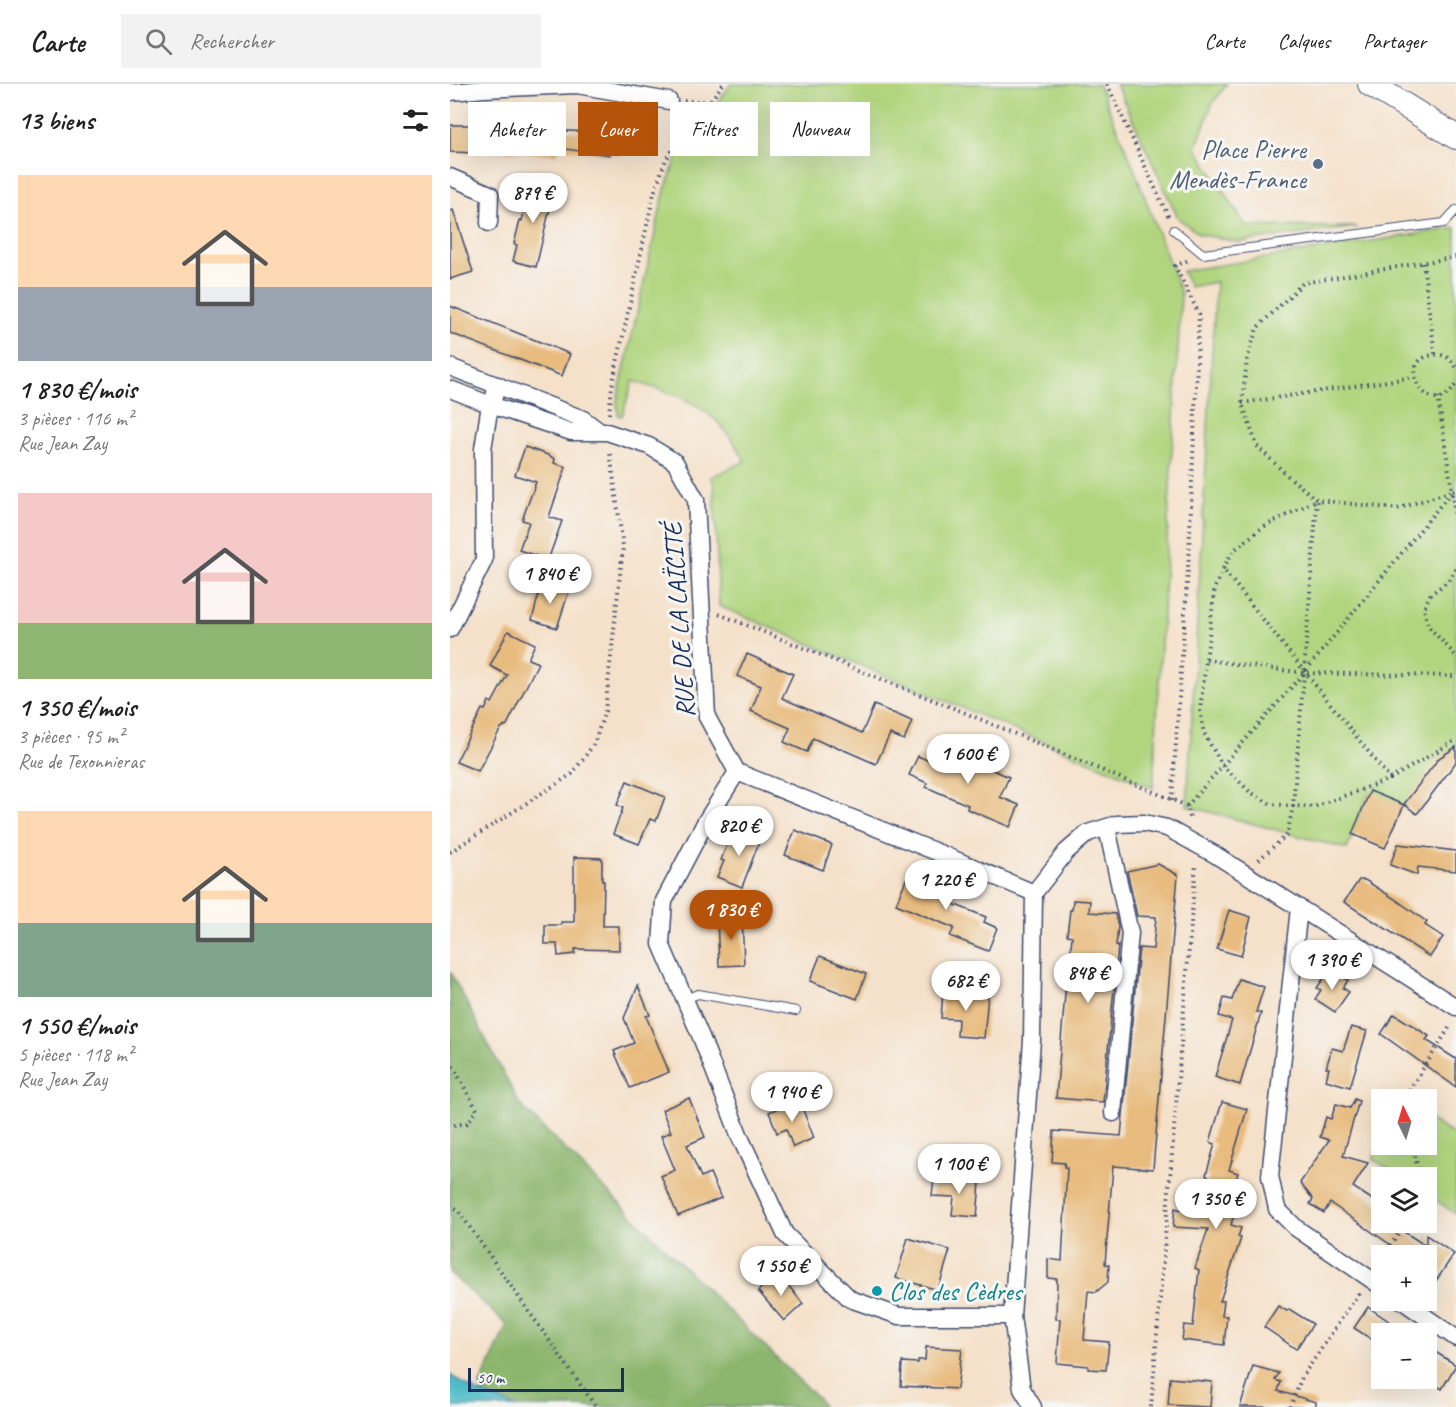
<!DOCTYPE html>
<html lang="fr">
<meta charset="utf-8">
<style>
:root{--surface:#fff;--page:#f2f2f2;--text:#222;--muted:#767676;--line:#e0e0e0;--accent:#b45309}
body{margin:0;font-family:Caveat,sans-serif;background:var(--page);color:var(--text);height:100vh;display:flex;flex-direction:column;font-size:22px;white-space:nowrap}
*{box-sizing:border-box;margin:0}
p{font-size:20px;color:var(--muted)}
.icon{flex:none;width:33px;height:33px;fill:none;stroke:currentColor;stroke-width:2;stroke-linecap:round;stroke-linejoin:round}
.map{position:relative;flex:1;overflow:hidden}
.drawer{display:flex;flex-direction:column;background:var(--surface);width:450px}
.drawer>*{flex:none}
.top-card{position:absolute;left:18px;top:18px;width:570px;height:54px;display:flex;gap:12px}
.needle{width:39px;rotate:355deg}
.buttons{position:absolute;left:921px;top:1005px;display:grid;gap:12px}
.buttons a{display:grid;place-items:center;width:66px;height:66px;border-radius:0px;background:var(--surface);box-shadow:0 6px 24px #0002;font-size:30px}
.scale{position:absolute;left:18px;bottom:15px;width:156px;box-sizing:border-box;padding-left:6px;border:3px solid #1b2f5e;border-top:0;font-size:16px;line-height:21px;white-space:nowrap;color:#1b2f5e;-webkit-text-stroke:4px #f6f6f2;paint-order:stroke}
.price{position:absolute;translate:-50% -51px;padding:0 14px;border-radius:21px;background:#fff;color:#222;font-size:20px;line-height:39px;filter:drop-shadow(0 2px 3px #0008)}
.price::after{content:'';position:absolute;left:50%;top:36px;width:18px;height:14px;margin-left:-9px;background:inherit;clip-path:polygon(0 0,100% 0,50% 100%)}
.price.selected{background:var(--accent);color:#fff}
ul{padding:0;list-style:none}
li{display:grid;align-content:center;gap:12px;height:318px;padding:0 18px}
li span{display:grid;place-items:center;height:186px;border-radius:0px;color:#555}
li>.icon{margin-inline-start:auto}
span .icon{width:108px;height:108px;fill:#fffc;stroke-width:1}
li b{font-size:26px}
h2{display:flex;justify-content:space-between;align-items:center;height:72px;padding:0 18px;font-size:26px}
.tag{padding:0 21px;border-radius:0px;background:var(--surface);box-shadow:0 6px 24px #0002;font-size:21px;line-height:54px}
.tag.selected{background:var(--accent);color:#fff}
header{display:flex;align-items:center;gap:36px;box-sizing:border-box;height:84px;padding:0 30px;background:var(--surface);border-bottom:2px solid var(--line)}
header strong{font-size:28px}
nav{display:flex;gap:33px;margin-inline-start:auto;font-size:21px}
.search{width:420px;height:54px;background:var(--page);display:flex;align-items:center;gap:15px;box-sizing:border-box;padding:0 21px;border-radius:0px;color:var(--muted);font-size:22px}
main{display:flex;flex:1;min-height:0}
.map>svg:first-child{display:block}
.green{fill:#b0d57e;stroke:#66826e;stroke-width:1.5}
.forest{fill:#8cb66d;stroke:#547266;stroke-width:1.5}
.water{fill:#4ebbc7;stroke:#347592;stroke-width:1.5}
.building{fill:#e8bb7e}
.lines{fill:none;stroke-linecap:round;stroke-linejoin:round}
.service-casing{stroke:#3c4a6e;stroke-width:10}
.minor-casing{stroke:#3c4a6e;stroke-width:19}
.secondary-casing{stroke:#3c4a6e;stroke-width:26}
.path{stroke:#3c4a6e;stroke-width:4;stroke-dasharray:1.5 4.5;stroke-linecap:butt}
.service{stroke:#fff;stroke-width:8}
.minor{stroke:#fff;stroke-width:16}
.secondary{stroke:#fff;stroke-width:24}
.service-dot{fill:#5c6f8a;stroke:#f6f6f2;stroke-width:2}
.culture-dot{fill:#0f9aa8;stroke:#f6f6f2;stroke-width:2}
.labels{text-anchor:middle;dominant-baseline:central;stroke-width:6;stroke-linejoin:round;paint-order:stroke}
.service-label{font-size:26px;fill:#4e5e75;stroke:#f6f6f2;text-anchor:end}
.street-label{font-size:26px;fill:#1b2f5e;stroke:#f6f6f2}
.culture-label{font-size:26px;fill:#0d838f;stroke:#f6f6f2;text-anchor:start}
</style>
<header>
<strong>Carte</strong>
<div class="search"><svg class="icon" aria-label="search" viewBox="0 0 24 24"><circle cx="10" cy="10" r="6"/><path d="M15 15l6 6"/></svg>Rechercher</div>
<nav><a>Carte</a><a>Calques</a><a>Partager</a></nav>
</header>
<main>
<section class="drawer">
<h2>13 biens<svg class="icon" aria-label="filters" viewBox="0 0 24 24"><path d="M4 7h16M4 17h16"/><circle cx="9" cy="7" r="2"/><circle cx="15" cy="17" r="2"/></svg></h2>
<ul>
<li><span style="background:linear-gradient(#ffd9b3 60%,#9aa5b1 0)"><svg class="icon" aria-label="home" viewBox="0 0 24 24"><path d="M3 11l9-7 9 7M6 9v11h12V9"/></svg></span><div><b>1 830 €/mois</b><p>3 pièces · 116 m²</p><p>Rue Jean Zay</p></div></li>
<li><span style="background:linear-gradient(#f6c9c9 70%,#8fb573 0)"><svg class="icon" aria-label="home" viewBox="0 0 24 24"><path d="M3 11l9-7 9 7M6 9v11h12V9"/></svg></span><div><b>1 350 €/mois</b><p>3 pièces · 95 m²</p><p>Rue de Texonnieras</p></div></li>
<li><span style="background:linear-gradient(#ffd9b3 60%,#7fa58c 0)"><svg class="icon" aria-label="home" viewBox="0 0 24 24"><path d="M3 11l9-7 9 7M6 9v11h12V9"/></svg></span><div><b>1 550 €/mois</b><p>5 pièces · 118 m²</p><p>Rue Jean Zay</p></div></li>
</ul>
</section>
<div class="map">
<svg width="1006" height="1323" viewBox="0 0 1006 1323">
<rect width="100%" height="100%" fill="#f6f6f2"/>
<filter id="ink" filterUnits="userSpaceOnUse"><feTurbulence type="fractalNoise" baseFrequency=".0167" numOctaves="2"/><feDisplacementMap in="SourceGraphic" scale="12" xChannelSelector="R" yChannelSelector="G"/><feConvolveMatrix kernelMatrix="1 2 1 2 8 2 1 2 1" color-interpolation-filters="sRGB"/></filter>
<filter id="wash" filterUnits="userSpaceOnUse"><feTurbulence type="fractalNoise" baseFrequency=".008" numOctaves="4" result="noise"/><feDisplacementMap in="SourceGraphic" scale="24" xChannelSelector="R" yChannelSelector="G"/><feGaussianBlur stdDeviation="1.35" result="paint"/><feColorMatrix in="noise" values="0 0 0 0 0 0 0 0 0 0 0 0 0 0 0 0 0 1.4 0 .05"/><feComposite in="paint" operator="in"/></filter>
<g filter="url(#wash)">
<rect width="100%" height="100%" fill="#f5e1ca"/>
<g class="green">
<path d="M281,0H648L680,74L731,210L703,704L269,522L264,400L261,393L295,377C266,322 239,315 183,297L172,332L168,331L167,317L215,105L227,74Z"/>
<path d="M666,0H777L762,20L746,64L796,142L907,143L788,158L749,150L728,134Z"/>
<path d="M1006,144V664L954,721L919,708L897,765L737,722L766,198L740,203L732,187Z"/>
<path d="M977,1034L1006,1052V1130L977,1110L976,1094L951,1093L923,1075L931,1051L932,1060H976Z"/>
</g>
<path class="forest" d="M0,887L70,1021L370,1317L373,1323H38L30,1301L57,1241L0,1189Z"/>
<path class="water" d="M0,1291L27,1308L67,1323H0Z"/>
<g id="blocks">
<g class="building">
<path d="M0,41H71V45L141,48V45L173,49L170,70L161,69L160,71L108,64V71L29,67V69L0,68Z"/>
<path d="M81,97L105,103L86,183L63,177L67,161L64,160L70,136L72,137Z"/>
<path d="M3,126L23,188L0,195V127Z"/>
<path d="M0,222L120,270L112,292L0,249Z"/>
<path d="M75,363L98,371L105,375L104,379L116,383L99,433L112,437L98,476L69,466L79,438L72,436L86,398L65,391Z"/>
<path d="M92,498L119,507L107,544L82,536Z"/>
<path d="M58,547L85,560L78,575L88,579L57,641L51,644L28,687L6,678L32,625L35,626L39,617L42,619L57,591L40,582Z"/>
<path d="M297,570L343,590L332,614L412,649L424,621L462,637L454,656L440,650L426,680L380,660V662L363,654L357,668L334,658L340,644L301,627L311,602L287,592Z"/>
<path d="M1006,663V678L967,730L954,720L989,674Z"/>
<path d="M493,664L559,693L550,713L569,721L560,743L517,725L518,721L476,703L477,699L459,691L468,672L486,680Z"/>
<path d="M177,697L215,713L206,737L200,735L189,760L163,750L173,724L167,721Z"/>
<path d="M920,707L954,721L935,764L902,750Z"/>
<path d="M287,744L311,753L292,803L267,793L274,777L271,776L279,756L282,758Z"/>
<path d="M345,746L382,761L373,786L335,771Z"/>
<path d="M948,760L1006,767V787L968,783L967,791L940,781Z"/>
<path d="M124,773L152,774V797H154L153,842H169V866L125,865V870L108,872L107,860H95V841H111V838H124Z"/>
<path d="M708,780L728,791L703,1085L663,1082L655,1180L659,1181L658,1198L646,1208L638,1207L634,1256L659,1258L656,1286L638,1285V1282L607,1279L610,1235H606L607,1195L598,1194V1175L612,1177L617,1084L614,1083L615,1079L602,1078L604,1047L671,1052L689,864L703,865L706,833L687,832L677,787Z"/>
<path d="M459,788L507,809L503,820L536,833L534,838L547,844L538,867L500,852L504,844L446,820Z"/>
<path d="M909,796H915L945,815L977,838L975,841L993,853L980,873L894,818Z"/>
<path d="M623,816L640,817L639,828L665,830L668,842L666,862H668L653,1018L606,1014L617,887H619L622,852L617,851L620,826H622Z"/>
<path d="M779,826L801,833L791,872L767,865Z"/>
<path d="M292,831L294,881L269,882L267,833Z"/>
<path d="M370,872L416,890L407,915L360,897Z"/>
<path d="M880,885L898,896L893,904L899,908L885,928L865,915L871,906L867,904Z"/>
<path d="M789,895L814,903L806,928L811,929L790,1001L765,993L782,936L769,932L774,914L782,916Z"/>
<path d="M188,902L200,931L196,932L219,988L180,1004L164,967L184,959L174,934Z"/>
<path d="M493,907L538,911L534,954L507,952L508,935L491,934Z"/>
<path d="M944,930L979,952L976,956L1006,975V1003L931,950Z"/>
<path d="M901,943L917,947L900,1003L876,996L879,984H876L882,964L893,967Z"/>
<path d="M239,1014L255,1053L237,1061L251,1093L260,1089L271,1114L228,1132L211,1092L225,1086L211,1052L221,1048L212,1026Z"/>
<path d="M905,1015L909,1017L893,1072L918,1079L903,1103L932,1122V1138H939L976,1162V1151L1004,1170L976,1212V1172H957L880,1119L874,1129L860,1120L863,1115L850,1099L879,1056L870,1053L876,1033L881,1035L886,1020L900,1024Z"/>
<path d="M349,1016L364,1054L343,1063L336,1045L327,1049L319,1028Z"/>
<path d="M772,1018L797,1025L779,1086L788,1089L785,1099L792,1100L781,1141L791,1144L788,1153L791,1154L770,1217H774L772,1232H777L774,1261L732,1256L734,1241L743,1242L749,1186L745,1184L758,1145L723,1143L725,1124L747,1131L759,1093L756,1091L765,1060L760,1058Z"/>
<path d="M484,1094L530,1098L527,1133L502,1131L504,1113L482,1112Z"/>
<path d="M458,1154L500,1166L488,1206L446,1194Z"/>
<path d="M328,1188L353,1220L334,1237L308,1207Z"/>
<path d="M828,1222L837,1227L839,1225L863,1240L846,1265L814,1243Z"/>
<path d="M918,1223L958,1250H932V1262L904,1244Z"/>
<path d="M976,1262L1006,1281L992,1305L976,1295Z"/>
<path d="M476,1263L512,1265L507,1305L451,1302L452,1278L468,1279V1276H475Z"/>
<path d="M803,1282L829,1289L825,1296L831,1298L828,1307L866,1318V1323H790Z"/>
<path d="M720,1294L762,1298L760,1323L718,1321Z"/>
</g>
</g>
</g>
<g filter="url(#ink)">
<use href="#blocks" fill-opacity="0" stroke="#3c4a6e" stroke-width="1.5"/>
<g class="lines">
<defs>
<g id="service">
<path d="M724,146L753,170L994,139L1006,126"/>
<path d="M235,915L248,910L346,927"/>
</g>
<g id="minor">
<path d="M0,8L35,5L127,1L219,17"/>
<path d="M0,93L40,110L39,139"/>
<path d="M0,283L133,335L149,347"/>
<path d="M0,305L41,321L121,348H157L199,362L225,378L246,416L257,633L287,688L494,771L584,809"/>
<path d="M0,545L34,476L33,365L39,327L48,301"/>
<path d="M287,688L256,737L214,817L211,860L251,953L290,1053L335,1150L400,1215L449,1232H562"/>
<path d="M657,744L680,849L663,1029"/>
<path d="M584,809L616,768L638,749L667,740L694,739L717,744L764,770L1006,923"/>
<path d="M849,824L820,1092L827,1125L846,1144L932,1203"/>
<path d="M951,1216L1006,1254"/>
<path d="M583,1323L572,1305L562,1232L582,956L584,809"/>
</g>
<path id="secondary" d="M920,0L1006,53"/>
</defs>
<use href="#service" class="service-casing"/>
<use href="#minor" class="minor-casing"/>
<use href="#secondary" class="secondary-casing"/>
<g class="path">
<path d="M657,0L719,134"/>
<path d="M234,17H259"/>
<path d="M1006,173L853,199L807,244L797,276L792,319L807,362L838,392L867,416L947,425L1002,407L1006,440"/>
<path d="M973,179L985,270"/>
<path d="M1006,283C1001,275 994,269 983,271C941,277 982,342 1006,300"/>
<path d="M988,313L1002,407L1006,406"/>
<path d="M792,319L964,293"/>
<path d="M159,330L162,302L204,109L216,75L273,0"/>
<path d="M773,485L765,503L750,626L754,649L772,681L800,708L821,720L843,722L854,589L1002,407"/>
<path d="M1006,485L998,497L980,511L974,524L978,542L1006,572"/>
<path d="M269,530L513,628L737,722L741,737"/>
<path d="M756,576L854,589L1006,592"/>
<path d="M940,695L1006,656"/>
<path d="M722,716L739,470L749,230L725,182L741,175"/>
<path d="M737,722L854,589L867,416L813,443L783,467L773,485L940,695L864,723L843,722L837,751L806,778"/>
<path d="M0,768L122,690L144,660L155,627L173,463L160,368"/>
<path d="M0,977L27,1026L17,1039L0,1042"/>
<path d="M953,1016L1001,941"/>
<path d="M962,1060L970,1094"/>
<path d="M0,1121L7,1125L146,1323"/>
<path d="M934,1172L956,1138"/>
<path d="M701,1323L746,779"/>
<path d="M840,1323L852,1293L909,1209"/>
</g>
<use href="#service" class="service"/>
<use href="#minor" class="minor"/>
<use href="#secondary" class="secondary"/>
</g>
</g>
<circle class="service-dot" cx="868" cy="80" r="6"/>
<circle class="culture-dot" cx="427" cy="1207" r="6"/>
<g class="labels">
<g class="service-label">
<text x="856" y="65">Place Pierre<tspan x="856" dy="30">Mendès-France</tspan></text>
</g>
<g class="street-label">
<text transform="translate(229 536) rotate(-94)">RUE DE LA LAÏCITÉ</text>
</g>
<g class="culture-label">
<text x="439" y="1207">Clos des Cèdres</text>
</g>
</g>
</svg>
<div class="buttons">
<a><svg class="needle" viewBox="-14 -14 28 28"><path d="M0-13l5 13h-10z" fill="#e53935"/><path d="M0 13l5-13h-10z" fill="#767676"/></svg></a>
<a><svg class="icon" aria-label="layers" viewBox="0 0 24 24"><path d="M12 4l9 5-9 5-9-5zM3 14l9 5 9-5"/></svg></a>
<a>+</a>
<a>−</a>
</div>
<div class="scale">50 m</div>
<b class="price" style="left:83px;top:140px">879 €</b>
<b class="price" style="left:100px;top:521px">1 840 €</b>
<b class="price" style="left:518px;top:701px">1 600 €</b>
<b class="price" style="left:289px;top:773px">820 €</b>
<b class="price" style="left:496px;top:827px">1 220 €</b>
<b class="price selected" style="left:281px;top:857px">1 830 €</b>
<b class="price" style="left:882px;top:907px">1 390 €</b>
<b class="price" style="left:638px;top:920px">848 €</b>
<b class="price" style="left:516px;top:928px">682 €</b>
<b class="price" style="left:342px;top:1039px">1 940 €</b>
<b class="price" style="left:509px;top:1111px">1 100 €</b>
<b class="price" style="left:766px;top:1146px">1 350 €</b>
<b class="price" style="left:331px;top:1213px">1 550 €</b>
<div class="top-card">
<a class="tag">Acheter</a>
<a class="tag selected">Louer</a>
<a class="tag">Filtres</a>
<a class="tag">Nouveau</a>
</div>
</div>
</main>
